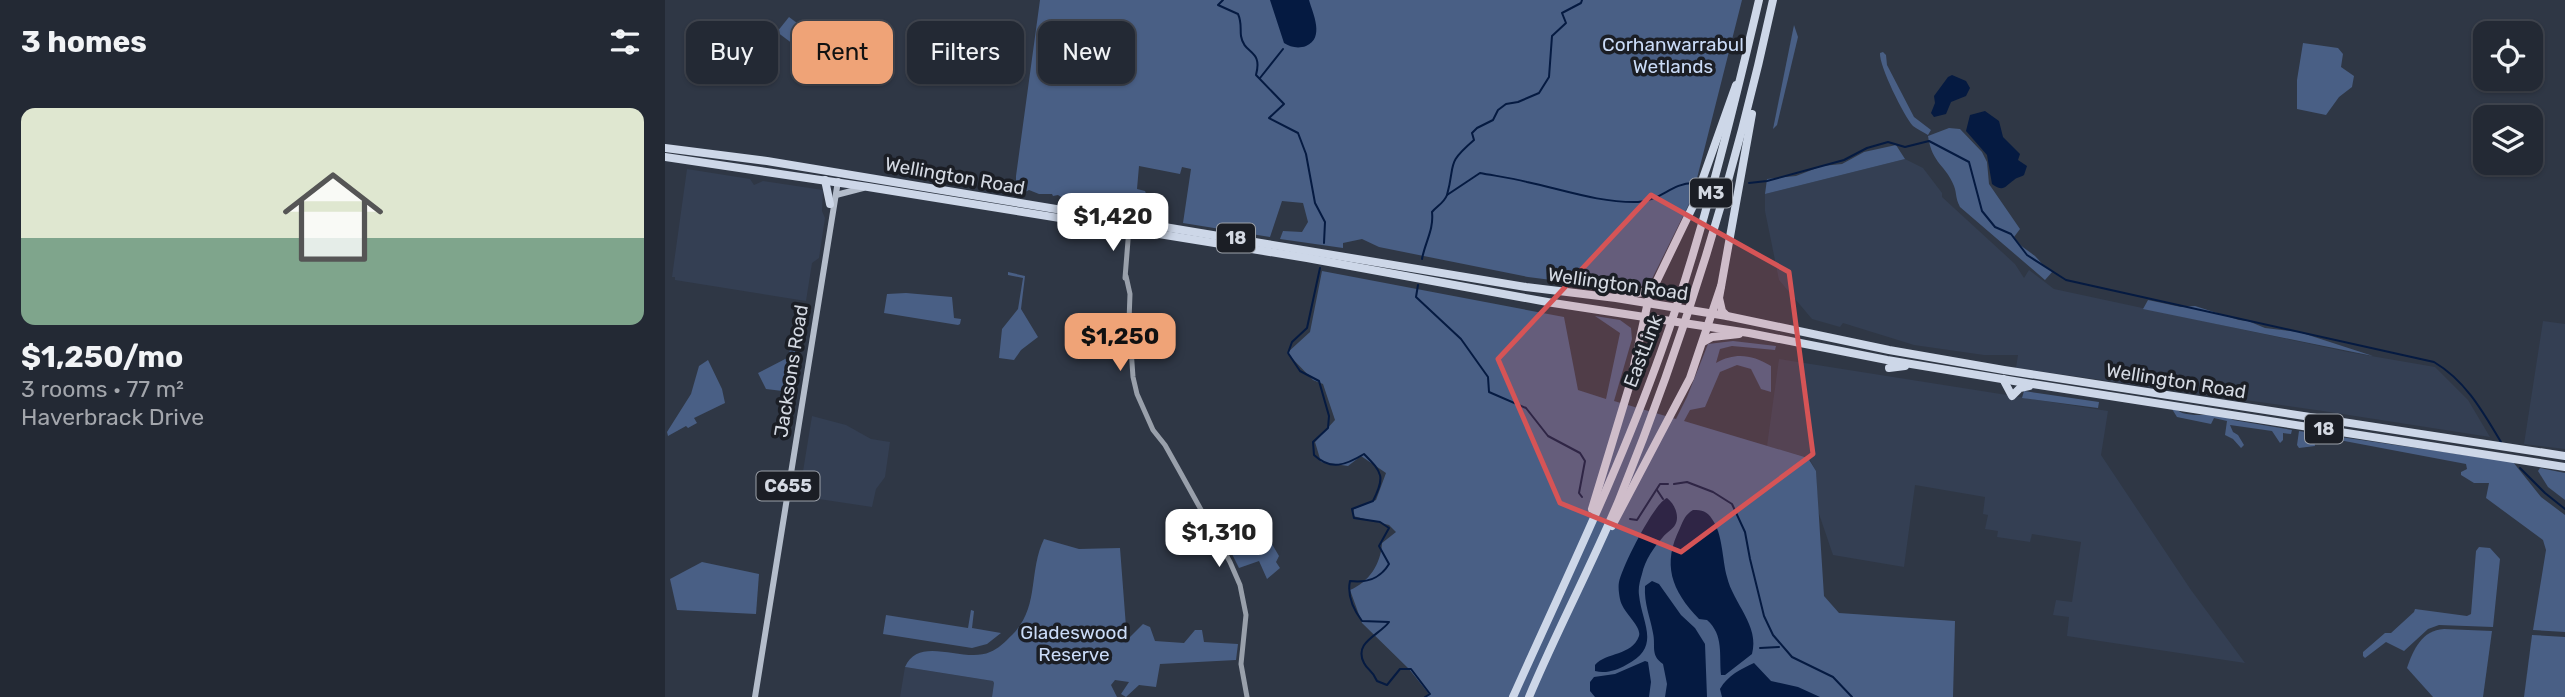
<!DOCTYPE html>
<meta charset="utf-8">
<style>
:root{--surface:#232934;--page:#2b313c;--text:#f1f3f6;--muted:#a3a6ac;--line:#40454f;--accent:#efa377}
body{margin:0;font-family:Rubik,sans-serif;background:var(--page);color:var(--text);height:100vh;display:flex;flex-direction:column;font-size:26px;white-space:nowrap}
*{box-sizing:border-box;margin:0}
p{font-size:23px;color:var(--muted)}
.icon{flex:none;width:38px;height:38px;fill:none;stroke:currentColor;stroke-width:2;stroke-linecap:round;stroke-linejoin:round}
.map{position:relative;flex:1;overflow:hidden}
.side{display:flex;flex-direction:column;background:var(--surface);width:665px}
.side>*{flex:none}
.hud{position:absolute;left:21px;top:21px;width:665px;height:63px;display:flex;gap:14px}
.buttons{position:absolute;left:1808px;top:21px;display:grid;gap:14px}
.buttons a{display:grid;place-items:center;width:70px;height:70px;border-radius:14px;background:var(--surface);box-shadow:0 2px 5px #0004,0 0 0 2px var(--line);font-size:35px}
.price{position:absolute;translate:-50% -60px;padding:0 16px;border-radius:14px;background:#fff;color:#222;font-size:23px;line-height:46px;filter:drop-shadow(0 2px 4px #0008)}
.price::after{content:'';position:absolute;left:50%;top:42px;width:21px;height:16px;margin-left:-10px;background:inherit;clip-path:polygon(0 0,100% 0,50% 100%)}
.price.selected{background:var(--accent);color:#111}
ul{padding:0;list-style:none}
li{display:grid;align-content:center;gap:14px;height:371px;padding:0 21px}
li+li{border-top:2px solid var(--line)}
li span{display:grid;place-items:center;height:217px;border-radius:14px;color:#555}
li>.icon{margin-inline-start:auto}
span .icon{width:126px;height:126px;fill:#fffc;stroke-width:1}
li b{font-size:30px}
h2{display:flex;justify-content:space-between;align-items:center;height:84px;padding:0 21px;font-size:30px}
.tag{padding:0 24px;border-radius:14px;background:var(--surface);box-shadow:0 2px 5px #0004,0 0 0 2px var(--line);font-size:24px;line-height:63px}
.tag.selected{background:var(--accent);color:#111}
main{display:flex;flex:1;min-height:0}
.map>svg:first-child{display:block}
.built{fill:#343f53}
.green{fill:#495f85}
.water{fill:#051a41}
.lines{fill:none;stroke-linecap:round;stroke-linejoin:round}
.stream{stroke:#051a41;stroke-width:2}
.secondary{stroke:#99a0ab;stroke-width:5}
.primary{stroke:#b4bdcb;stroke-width:6}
.highway{stroke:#cdd7e8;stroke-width:8}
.marked{fill:#d65456;fill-opacity:0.2;stroke:#d65456;stroke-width:5;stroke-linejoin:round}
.labels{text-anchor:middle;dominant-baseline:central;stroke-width:7;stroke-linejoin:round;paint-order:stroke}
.shield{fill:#1b1e25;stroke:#9ca1a9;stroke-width:2}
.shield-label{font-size:18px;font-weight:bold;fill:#d4d9e2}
.park-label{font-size:19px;fill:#cadbf7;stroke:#1b1e25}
.street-label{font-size:19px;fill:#d4d9e2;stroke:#1b1e25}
</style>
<main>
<section class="side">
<h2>3 homes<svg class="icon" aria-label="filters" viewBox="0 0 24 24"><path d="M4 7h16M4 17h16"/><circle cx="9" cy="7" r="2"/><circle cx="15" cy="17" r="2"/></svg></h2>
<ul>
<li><span style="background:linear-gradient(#dfe7d0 60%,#7fa58c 0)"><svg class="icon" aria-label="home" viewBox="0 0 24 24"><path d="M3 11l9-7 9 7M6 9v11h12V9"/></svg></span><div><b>$1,250/mo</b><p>3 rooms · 77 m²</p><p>Haverbrack Drive</p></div></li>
</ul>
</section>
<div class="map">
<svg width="1900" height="697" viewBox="0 0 1900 697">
<rect width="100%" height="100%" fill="#2f3745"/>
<g class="built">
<path d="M1240,159L1258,168L1277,193V197L1350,264L1359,278L1364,270L1389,289L1683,352L1770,367L1803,400L1825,437L1658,411L1351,368L1353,355H1319L1249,345L1178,323L1175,327L1147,319L1114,280L1100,211V194Z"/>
<path d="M22,169L85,179L89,185L98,181L158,190L157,211L160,218L154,258L147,263L141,301L10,280V277H7Z"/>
<path d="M1878,321L1900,324V449L1859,444Z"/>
<path d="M1114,359L1443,411L1436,455L1526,590L1580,663L1402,636L1404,617L1388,615L1391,600L1407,602L1416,542L1367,534L1365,542L1332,537L1333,531L1320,529L1323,515L1318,514L1320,497L1250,485L1239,567L1168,555L1153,511L1151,471L1144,458L1102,446Z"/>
<path d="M147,416L181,425L206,439L225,442L220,477L211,489L207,507L134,496Z"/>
<path d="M240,667L328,681L329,683L327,697H235Z"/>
</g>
<g class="green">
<path d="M375,0H1077L1027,198L984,285L957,289L863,277L714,247L697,239L678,243V248L615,239L618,231L637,232L643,222L638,203L617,201L605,237L518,223L526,169L517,167L515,174L474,166L472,189L480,191L482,196L472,207L396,197L393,195L388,196L387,194H374L364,190L354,195L351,191V176Z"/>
<path d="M124,17L140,29L128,44L112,32Z"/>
<path d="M1129,25L1133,37L1112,125L1108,129Z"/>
<path d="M1638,43L1673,48L1678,54L1676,67L1689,76L1687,87L1674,97L1661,115L1632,109V80Z"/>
<path d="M1218,52L1221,55L1222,65L1249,117L1266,130L1263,135C1258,132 1252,129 1248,126C1239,116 1214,66 1215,53Z"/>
<path d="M1284,128L1295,129L1317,152L1322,162L1324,184L1355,229L1349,237C1355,246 1358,247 1366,253C1375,259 1375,265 1388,271L1380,280L1295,207C1290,197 1292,194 1289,186C1281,165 1267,164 1263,136Z"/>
<path d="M1231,145L1240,159L1100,194L1102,179L1131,176L1157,166L1177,164L1199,152Z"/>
<path d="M657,271L899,317L913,390L941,399L955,333L930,316L955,320L966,328L967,339L949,401L1011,419L1022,397L1043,344L1068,341L1111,346L1110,350L1067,346L1055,349L1051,363C1071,352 1087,355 1106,366V392L1096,389L1086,369L1072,365L1055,372L1040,407L1025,410L1019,421L1143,458L1151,471L1159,596L1174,613L1290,621L1288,697H761L764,694L744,669L697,623L685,590C704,582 716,564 717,543L731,532L724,525L688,516L689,509L711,500L721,473L696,456L683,466L656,462L650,442L670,420L658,384L648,380L622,353L645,332Z"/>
<path d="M343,272L360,276L356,309L373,337L356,350L349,360L334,358L337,329L353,309L358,278L343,275Z"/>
<path d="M241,293L287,297L289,318L296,319L295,324L293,325L219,313L222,294Z"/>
<path d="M1483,300L1516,307L1530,306L1574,320L1583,321L1600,328L1634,332L1708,356L1478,309Z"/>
<path d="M125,348L130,349V357L136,359L131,390L126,392L101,389L93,373L124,357Z"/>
<path d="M43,360L57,389L60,403L29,418L32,423L23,428L21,426L3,436L2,432L26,394L34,366Z"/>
<path d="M1359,391L1434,402L1433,408L1357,398Z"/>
<path d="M1507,409C1515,410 1514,413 1522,414C1537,417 1555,412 1568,420L1627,430L1626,434L1618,433V440L1615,443L1607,431L1565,425L1568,432L1573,435L1579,445L1576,448L1568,439L1560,435L1562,421L1549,418L1546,424L1512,417Z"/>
<path d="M1634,431L1848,462L1876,497L1900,515V632L1868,630L1881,550L1878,540L1821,498L1824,483H1809L1796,475V472L1802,469L1801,464L1674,440L1656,443L1654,439H1649L1650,446L1634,448L1632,445Z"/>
<path d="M1875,468L1900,473V500L1883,487L1873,471Z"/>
<path d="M595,523L600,525L604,539L614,556L611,562L615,568L602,579L594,561L574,568L566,552L585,541Z"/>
<path d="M379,539L414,549L455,548L462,640L478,624L485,627L490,641L519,643L530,630H537L539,642L573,644L571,660L495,664L491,687L474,685L461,697L456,694L464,682L450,680L446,685L452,697H327L329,683L328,681L240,667C254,634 299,664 325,652C333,649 340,642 347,635C375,607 363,572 379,539Z"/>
<path d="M1814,547L1825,548L1835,559L1828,627L1774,625L1763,629L1739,651L1721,642L1700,658L1698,656V652L1720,633H1726L1749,612L1750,609L1802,616L1806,614L1811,551Z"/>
<path d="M37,562L94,574L91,614L12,610L5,579Z"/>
<path d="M306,610L309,611L307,628L336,633L322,644L307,648L218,634L221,615L303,628Z"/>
<path d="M1779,629L1827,631L1818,697H1768L1742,668C1748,650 1757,630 1779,629Z"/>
<path d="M1867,635L1900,637V697H1859Z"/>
</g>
<g class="water">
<path d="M605,0H644C648,14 660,38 641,46C633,49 625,47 619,43Z"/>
<path d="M1287,75L1301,81L1305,88L1301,96L1286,102L1281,114L1269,117L1266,113L1270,103L1269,96L1283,77Z"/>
<path d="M1320,111L1334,121L1338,137L1355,154L1353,160L1362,166L1359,175C1356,177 1352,177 1349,180C1340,186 1339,193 1327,184L1322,155L1301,131L1305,115Z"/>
<path d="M1002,498C1010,504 1015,517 1010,525C1008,529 1001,533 998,537C989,547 980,560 977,574C975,580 973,588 974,595C977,624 997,647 961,665C952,670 941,674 930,671V665C941,652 967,656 974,636C977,626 957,612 955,599C954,594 953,587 954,582C957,567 989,503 1002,498Z"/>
<path d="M1028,510C1037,510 1042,511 1047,519C1058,534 1057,559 1062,577C1068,603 1095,626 1087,654L1060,675H1056C1054,655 1059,635 1042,620L1034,619C1006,590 997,564 1015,528C1019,519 1020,515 1028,510Z"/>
<path d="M987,581L994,584L1016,615L1030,628L1040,644L1042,697H1000L1002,684L998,664C985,655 991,646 988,633C985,616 979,604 980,586Z"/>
<path d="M980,661L983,662L986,682L984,697H930L925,691V682L929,677L950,674Z"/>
<path d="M1089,663L1106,681L1133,687L1155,697H1057L1055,689C1063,675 1076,669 1089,663Z"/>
</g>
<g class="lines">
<g class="stream">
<path d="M558,0L553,5L573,14C577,23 575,28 576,36C579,55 598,49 591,75L619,104L604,118L633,133L641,154L650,203L660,222L659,243"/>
<path d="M595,78L618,49"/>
<path d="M1084,183L1102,181L1179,160L1202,148L1223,142L1240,147L1264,141L1304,162L1317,211L1330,227L1346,234L1362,255L1401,280L1769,362C1801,381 1818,412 1836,442"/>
<path d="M782,195L815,173C831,176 847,178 862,182C899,190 935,203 973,202C995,201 1007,183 1028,183"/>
<path d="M757,259C760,242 769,230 767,212C772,206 779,203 782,195C791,163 780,165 809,140L807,133L812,128L828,120L833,110L841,104L853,102L874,93L884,77L887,36L901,23L897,13L916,3L917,0"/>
<path d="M655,268L642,328L627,342L623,353L635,371L654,381L664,416L663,428L648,442L649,455C666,471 681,465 699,454C718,473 720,477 708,501L687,509L689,518L715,522L724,528L714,546L724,564C715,579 702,583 685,581C682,595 688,609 697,621L724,622C715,635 688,642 699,663C703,671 707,669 712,681L722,685L735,669H746L765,694L760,697"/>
<path d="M753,285L751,297L796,339L823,377L824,392L861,408L883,436L915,453L920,461L914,493L917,497"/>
<path d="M1855,468L1880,493L1900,509"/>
<path d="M1009,484L1022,482L1048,492L1067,504L1080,532L1085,559L1099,616L1108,635L1127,657L1168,677L1187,697"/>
<path d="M992,490L998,499"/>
<path d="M965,519L972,520L995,484H1003"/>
<path d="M1095,648L1114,647"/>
</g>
<g class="secondary">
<path d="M461,276L465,294L464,321L468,377L472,394L488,430L500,445L514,470L565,562L575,585L581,615L576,664L582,697"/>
<path d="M460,278L464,228"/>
</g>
<g class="primary">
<path d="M171,195L198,188"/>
<path d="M90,697L173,181"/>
</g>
<g class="highway">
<path d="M0,148L102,161L861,287L951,298L1062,316L1224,350L1339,370L1900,456"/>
<path d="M0,157L203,187L642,258L888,303L1084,333L1222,360L1355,382L1900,467"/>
<path d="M160,180L165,204"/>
<path d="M954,297L987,290"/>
<path d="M1062,316L1057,311L1054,298L1087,114"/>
<path d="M1038,342L1047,337L1074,334"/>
<path d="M1224,368L1240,366"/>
<path d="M1338,379L1347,396L1355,388L1364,386"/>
<path d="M927,509L965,384L984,297L1028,206L1071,85"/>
<path d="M947,526L1025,378L1056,286"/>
<path d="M848,697C899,583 954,470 996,352C1037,237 1066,119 1094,0"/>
<path d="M864,697C892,630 926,567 954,500C1020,337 1071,171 1108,0"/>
</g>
</g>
<path class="marked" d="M986,195L1124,272L1148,454L1016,552L895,503L833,359Z"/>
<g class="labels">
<g class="shield">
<rect x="1025" y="178.5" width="42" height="29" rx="5"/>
<rect x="552" y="223.5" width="38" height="29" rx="5"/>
<rect x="1640" y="414.5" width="38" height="29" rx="5"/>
<rect x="91.5" y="471.5" width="63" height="29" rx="5"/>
</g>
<g class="shield-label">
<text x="1046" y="193">M3</text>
<text x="571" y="238">18</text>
<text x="1659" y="429">18</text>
<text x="123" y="486">C655</text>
</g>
<g class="park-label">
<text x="1008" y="44">Corhanwarrabul<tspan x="1008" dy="22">Wetlands</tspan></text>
<text x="409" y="632">Gladeswood<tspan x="409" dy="22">Reserve</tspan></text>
</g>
<g class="street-label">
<text transform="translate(290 176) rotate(10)">Wellington Road</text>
<text transform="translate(953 284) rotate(8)">Wellington Road</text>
<text transform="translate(978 351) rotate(-69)">EastLink</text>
<text transform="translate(126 371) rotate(-81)">Jacksons Road</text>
<text transform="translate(1511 381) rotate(9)">Wellington Road</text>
</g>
</g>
</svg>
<div class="buttons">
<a><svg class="icon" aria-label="locate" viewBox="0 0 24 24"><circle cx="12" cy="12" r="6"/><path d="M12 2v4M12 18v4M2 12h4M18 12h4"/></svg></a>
<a><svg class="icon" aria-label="layers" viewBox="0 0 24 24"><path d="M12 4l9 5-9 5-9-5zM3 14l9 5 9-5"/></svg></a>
</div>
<b class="price" style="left:448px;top:253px">$1,420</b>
<b class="price selected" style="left:455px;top:373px">$1,250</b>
<b class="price" style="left:554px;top:569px">$1,310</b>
<div class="hud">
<a class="tag">Buy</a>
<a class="tag selected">Rent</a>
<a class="tag">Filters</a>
<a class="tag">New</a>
</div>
</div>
</main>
